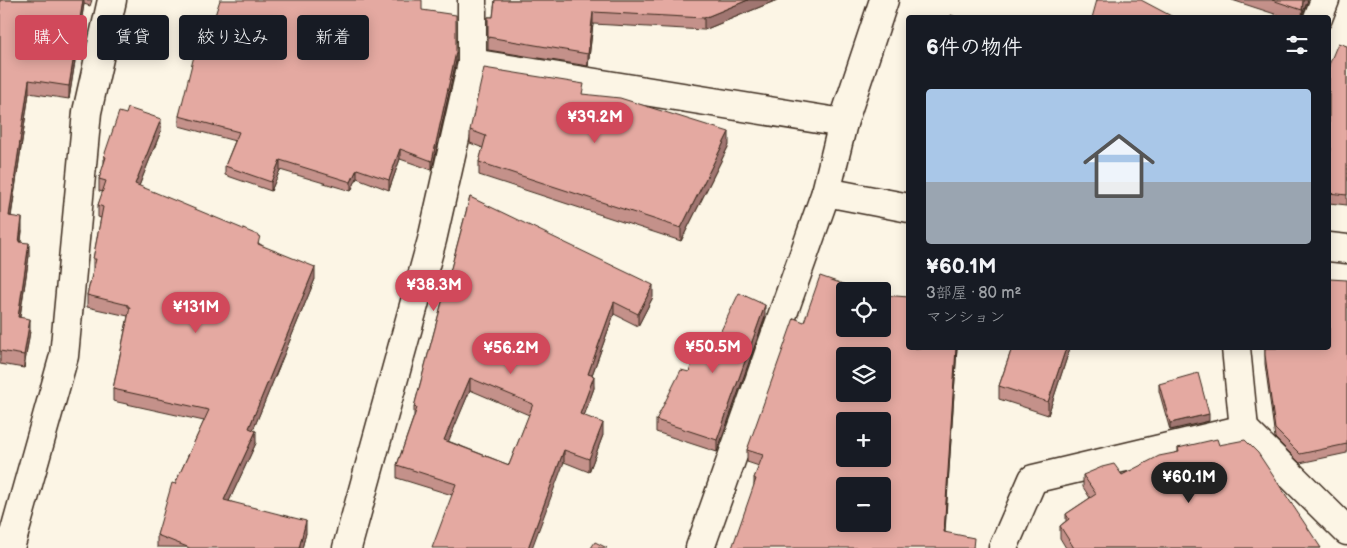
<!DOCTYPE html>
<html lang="ja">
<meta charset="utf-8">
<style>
:root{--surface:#171b24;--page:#20242c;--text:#f1f3f6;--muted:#9ea1a6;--line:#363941;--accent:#d1495b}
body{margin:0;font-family:"Balsamiq Sans","Klee One",sans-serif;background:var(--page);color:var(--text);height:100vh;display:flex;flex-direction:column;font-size:19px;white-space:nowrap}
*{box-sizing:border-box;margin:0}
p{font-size:16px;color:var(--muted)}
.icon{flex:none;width:28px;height:28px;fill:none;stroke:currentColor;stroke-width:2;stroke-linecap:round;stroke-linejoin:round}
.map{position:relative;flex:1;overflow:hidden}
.sheet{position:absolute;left:906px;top:15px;width:425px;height:335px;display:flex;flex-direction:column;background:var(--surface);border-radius:5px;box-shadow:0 2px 12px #0003}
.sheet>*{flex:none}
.guide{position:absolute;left:15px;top:15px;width:475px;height:45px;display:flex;gap:10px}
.tools{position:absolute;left:836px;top:282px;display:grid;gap:10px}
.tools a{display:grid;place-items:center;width:55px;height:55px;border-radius:5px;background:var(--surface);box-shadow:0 2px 12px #0003;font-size:25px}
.price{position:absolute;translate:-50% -42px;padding:0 11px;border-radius:18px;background:var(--accent);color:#fff;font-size:16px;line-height:32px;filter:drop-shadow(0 1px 2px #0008)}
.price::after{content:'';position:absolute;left:50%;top:30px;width:15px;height:11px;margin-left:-8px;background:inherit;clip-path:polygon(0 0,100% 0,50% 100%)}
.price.selected{background:#222;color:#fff}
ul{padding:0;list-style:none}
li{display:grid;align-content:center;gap:10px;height:265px;padding:0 20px}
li+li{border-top:1px solid var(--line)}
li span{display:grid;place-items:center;height:155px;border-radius:5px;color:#555}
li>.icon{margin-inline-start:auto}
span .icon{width:90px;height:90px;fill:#fffc;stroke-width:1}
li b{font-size:21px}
h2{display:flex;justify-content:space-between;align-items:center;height:60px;padding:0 20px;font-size:21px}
.chip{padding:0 18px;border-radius:5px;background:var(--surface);box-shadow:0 2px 12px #0003;font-size:18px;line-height:45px}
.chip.selected{background:var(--accent);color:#fff}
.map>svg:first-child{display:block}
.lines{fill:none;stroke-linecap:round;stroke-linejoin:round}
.street-casing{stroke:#3b2a1e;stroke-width:31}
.secondary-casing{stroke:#3b2a1e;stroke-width:31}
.street{stroke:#fcf5e5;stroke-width:28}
.secondary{stroke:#fcf5e5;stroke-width:28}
.wall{fill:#c4918a;stroke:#3b2a1e;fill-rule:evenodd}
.shaded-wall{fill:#a07671;stroke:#3b2a1e}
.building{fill:#e4a9a1;stroke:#3b2a1e;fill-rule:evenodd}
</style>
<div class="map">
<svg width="1347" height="548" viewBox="0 0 1347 548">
<rect width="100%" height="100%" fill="#fcf5e5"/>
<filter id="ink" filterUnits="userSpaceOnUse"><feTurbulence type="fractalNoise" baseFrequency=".02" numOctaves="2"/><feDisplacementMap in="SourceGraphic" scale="10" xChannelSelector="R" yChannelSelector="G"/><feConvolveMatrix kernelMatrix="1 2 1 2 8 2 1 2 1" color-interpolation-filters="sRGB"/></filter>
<g filter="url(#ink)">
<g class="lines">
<defs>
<g id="street">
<path d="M1318,18L1325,0"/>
<path d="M472,63L843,123"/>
<path d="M826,192L909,208"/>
<path d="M1329,247L1347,249"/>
<path d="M1236,348L1244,429L1347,531"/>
<path d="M10,548L64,356L87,112L112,0"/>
<path d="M347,548L432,240L472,63V0"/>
<path d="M1003,548L1033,479L1244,429"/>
</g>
<path id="secondary" d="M700,548L826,192L843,123L884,0"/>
</defs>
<use href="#street" class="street-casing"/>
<use href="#secondary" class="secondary-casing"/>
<use href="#street" class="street"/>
<use href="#secondary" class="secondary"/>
</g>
<g class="wall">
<path d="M0,0H92L90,6L84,4L69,99L29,93L11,217L22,231L21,242L29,256L20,317L30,331L24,368L0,364Z"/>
<path d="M495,0H777L704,30L593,24L588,66L488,50V17H493Z"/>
<path d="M1232,0H1308L1303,12V18H1287Z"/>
<path d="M422,10L456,61L432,170L400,159L389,190L357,178L351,191L280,170L271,191L225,175V166L235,141L179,126V116L205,46Z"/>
<path d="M1347,46V205L1329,203V166L1330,157H1329V65Z"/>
<path d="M584,95L729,145L681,241L479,175V162L483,148L470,143V130Z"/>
<path d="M126,114L161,131L139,186L260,244L315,279L253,430L256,443L229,501L306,533L302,548L157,547V535L175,484L204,421L113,401V389L128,316L87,307V295L93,271V259L101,218L98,217V205L103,192L99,191V179L104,165V156Z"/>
<path d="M470,197L653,297L638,326L614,314L592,375L594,388L584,416L603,435L589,472L564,462L452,495L397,478V465L414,416V407ZM470,390L529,415L509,465L448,441Z"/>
<path d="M1347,280V453L1300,463L1275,438L1265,364V348Z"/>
<path d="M765,317L717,452L656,432V420L689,372L717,339Z"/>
<path d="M804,322L909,348H957L945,532L974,548L754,486V478L759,466L747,462V450Z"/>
<path d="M1012,348H1070L1048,415L999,399V386Z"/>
<path d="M1159,384L1209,421L1170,430L1159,391Z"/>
<path d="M1219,445L1321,548H1066L1060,538V526L1066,521V514L1090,498L1083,487V475H1122L1178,452V448Z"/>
</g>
<g class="shaded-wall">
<path d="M83,0H84V4L69,99V86Z"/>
<path d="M748,0H777L704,30V18Z"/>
<path d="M1303,0H1308L1303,12V18H1302Z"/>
<path d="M593,12V24L588,66V54Z"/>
<path d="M456,52V61L432,170V161Z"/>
<path d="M29,80V93L9,229V216Z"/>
<path d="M161,119V131L135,196V184Z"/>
<path d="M729,132V145L681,241V228Z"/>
<path d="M400,149V159L389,190V180Z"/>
<path d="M280,160V170L271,191V182Z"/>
<path d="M357,169V178L351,191V182Z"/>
<path d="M22,218V231L19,254V242Z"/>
<path d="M29,243V256L18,329V317Z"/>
<path d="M315,267V279L249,440V428Z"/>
<path d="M653,285V297L638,326V314Z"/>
<path d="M614,302V314L588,386V374Z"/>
<path d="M765,305V317L717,452V440Z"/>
<path d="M30,319V331L24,368V355Z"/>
<path d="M956,348H957L944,543V532Z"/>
<path d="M1066,348H1070L1048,415V402Z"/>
<path d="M594,376V388L580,427V414Z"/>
<path d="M470,378V390L444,452V440Z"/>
<path d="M1209,414V421L1170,430V423Z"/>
<path d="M603,423V435L589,472V459Z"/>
<path d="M256,431V443L224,512V500Z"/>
<path d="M564,450V462L532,548H528Z"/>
<path d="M306,521V533L302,548H299Z"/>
</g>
<g class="building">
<path d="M0,0H83L69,86L29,80L9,216L22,218L19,242L29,243L18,317L30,319L24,355L0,351Z"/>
<path d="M220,0H422V10L456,15V52L432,161L400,149L389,180L357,169L351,182L280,160L271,182L225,166L239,132L179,116L197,44L205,46Z"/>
<path d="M495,0H748L704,18L593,12L588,54L488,37V17H493Z"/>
<path d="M1097,0H1141L1175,18H1092Z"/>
<path d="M1272,0H1303L1302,10Z"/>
<path d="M951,15L959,18H950Z"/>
<path d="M1338,43L1347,46V195L1329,193V166L1331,148L1329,147V65Z"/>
<path d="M484,68L584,84L582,94L620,98L729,132L681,228L479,162L486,136L470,130Z"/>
<path d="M128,108L161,119L135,184L260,236L258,244L315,267L249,428L256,431L224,500L306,521L299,548H190L157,535L172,483L175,484L209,410L113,389L130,307H128V305L87,295L96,259H93L103,207L98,205L106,181L99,179L106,157L104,156L119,112L126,114Z"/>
<path d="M470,197L653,285L638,314L614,302L588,374L594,376L580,414L603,423L589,459L564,450L528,548H432L456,484L397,465L417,408L414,407ZM470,378L533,404L509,465L444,440Z"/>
<path d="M820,276L863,291H845V329H882V295L909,297V348H956L944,532L974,538L973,548H732L756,479L754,478L763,455L747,450L794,318L804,322ZM845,356H882V394H845ZM845,421H882V459H845ZM845,486H882V524H845Z"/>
<path d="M1329,279L1347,280V444L1300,454L1275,429L1265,355V348H1329Z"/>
<path d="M739,293L765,305L717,440L656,420L681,370L689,372L702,334L717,339Z"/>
<path d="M1012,348H1066L1048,402L999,386Z"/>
<path d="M1198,373L1209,414L1170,423L1159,384Z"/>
<path d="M1217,439L1219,445L1245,440L1258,453L1321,548H1074L1060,526L1069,519L1066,514L1096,494L1083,475L1102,467L1114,464L1122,475L1159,456L1179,452L1178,448Z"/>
<path d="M595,542L607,548H591Z"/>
</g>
</g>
</svg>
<div class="tools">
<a><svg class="icon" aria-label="locate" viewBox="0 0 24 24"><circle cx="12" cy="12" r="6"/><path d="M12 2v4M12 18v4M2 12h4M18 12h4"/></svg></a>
<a><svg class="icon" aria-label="layers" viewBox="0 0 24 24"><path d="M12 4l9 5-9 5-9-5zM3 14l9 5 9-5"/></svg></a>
<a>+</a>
<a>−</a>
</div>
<b class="price" style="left:595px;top:144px">¥39.2M</b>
<b class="price" style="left:434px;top:312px">¥38.3M</b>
<b class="price" style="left:196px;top:334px">¥131M</b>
<b class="price" style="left:713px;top:374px">¥50.5M</b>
<b class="price" style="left:511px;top:375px">¥56.2M</b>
<b class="price selected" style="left:1189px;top:504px">¥60.1M</b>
<div class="guide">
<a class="chip selected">購入</a>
<a class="chip">賃貸</a>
<a class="chip">絞り込み</a>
<a class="chip">新着</a>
</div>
<section class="sheet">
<h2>6件の物件<svg class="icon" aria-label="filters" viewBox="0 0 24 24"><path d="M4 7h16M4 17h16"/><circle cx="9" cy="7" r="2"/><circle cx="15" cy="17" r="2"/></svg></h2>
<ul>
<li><span style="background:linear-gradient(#a9c7e8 60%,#9aa5b1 0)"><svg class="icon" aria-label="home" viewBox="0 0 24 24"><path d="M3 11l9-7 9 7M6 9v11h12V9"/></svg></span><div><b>¥60.1M</b><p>3部屋 · 80 m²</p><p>マンション</p></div></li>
</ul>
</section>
</div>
